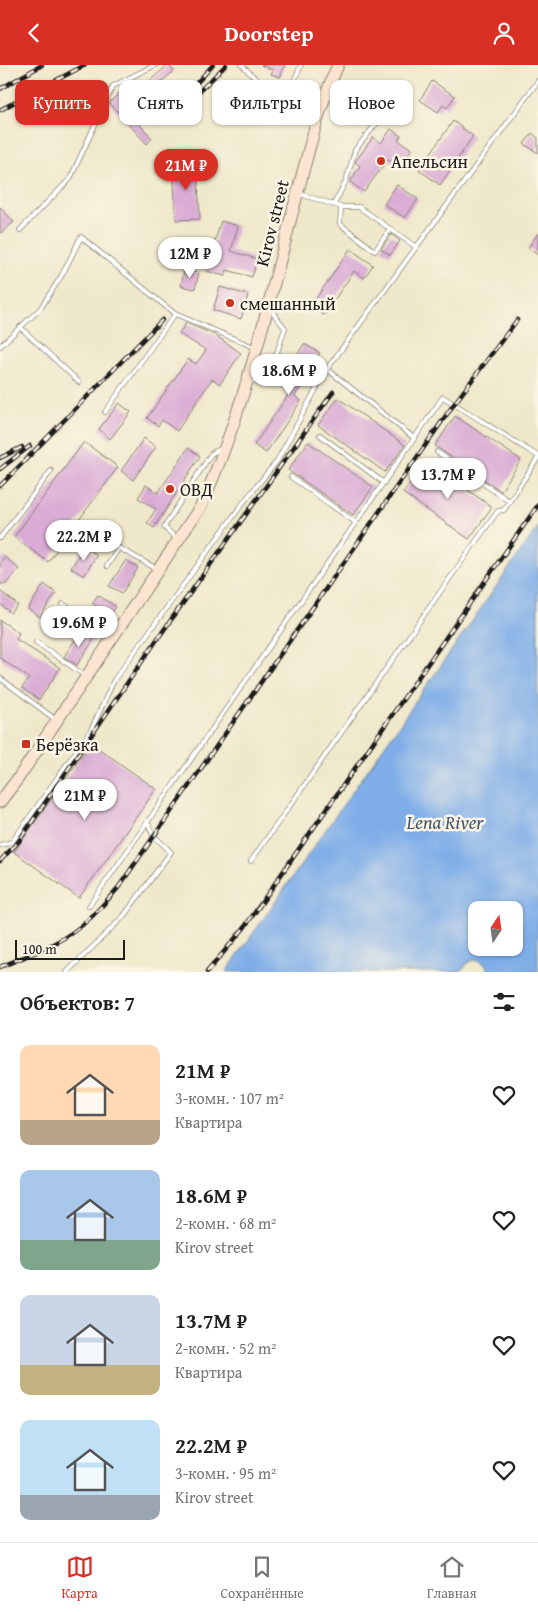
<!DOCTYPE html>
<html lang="ru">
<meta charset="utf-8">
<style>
:root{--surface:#fff;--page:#f2f2f2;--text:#222;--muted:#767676;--line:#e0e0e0;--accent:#d93025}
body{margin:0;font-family:"Gentium Book Plus",serif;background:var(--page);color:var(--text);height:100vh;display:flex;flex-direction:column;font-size:19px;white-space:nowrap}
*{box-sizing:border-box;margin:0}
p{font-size:16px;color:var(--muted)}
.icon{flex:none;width:28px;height:28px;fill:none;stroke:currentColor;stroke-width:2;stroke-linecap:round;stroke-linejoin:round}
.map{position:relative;height:907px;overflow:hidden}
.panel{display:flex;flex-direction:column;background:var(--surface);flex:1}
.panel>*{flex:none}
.top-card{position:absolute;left:15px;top:15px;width:509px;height:45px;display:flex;gap:10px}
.needle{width:32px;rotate:13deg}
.buttons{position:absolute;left:468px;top:836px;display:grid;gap:10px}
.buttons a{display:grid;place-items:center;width:55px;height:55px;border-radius:10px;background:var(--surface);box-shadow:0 1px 4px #0004;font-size:25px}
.scale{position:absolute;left:15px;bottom:12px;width:110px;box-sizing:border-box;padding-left:5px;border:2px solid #1c1c1c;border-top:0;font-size:14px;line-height:18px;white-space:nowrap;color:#1c1c1c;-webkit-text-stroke:4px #fcf5e5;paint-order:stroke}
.price{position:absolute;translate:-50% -42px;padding:0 11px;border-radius:18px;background:#fff;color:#222;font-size:16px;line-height:32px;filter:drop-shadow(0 1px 2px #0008)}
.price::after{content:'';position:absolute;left:50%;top:30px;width:15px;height:11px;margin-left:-8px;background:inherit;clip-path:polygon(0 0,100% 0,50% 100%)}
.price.on{background:var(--accent);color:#fff}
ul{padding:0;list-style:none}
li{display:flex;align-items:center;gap:15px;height:125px;padding:0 20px}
li span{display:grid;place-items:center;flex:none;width:140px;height:100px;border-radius:10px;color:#555}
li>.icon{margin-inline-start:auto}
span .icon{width:60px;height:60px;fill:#fffc;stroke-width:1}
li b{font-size:21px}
h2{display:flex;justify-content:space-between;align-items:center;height:60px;padding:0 20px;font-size:21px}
.pill{padding:0 18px;border-radius:10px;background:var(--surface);box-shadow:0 1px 4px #0004;font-size:18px;line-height:45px}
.pill.on{background:var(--accent);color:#fff}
header{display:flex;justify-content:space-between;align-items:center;height:65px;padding:0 20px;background:var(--accent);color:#fff;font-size:22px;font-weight:700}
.menu{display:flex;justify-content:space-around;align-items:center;height:70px;border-top:1px solid var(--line);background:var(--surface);font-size:14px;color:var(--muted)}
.menu a{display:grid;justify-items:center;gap:2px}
.menu .on{color:var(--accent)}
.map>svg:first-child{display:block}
.water{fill:#7eade8;stroke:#4d6482;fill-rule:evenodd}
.building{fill:#d9abd5}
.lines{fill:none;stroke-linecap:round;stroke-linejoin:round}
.lane-casing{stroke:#868273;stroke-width:5.5}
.secondary-casing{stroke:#868273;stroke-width:13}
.lane{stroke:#fff;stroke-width:4}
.secondary{stroke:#fce5d0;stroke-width:11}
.rail-casing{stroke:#1c1c1c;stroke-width:4.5}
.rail{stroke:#fcf5e5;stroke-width:2.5;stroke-dasharray:8;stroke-linecap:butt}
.poi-dot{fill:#c8321e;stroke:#fcf5e5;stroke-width:2}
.labels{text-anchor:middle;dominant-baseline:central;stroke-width:5;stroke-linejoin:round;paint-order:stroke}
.poi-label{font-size:18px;fill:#1c1c1c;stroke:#fcf5e5;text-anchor:start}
.street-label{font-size:18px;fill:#1c1c1c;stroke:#fcf5e5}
.water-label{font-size:19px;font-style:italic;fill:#43566e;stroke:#fcf5e5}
</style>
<header><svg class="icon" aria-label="back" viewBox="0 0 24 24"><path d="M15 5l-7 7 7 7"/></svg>Doorstep<svg class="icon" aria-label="person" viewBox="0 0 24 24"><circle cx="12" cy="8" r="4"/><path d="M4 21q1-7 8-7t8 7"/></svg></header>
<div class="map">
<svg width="538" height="907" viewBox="0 0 538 907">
<rect width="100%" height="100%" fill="#fcf5e5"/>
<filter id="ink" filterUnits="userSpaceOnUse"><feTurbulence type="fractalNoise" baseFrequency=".02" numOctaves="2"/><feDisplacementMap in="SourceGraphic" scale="10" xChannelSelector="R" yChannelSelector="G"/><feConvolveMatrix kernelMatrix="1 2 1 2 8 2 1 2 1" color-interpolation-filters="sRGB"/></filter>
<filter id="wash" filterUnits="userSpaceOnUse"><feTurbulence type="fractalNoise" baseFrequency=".0096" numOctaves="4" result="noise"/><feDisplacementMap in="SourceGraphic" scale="20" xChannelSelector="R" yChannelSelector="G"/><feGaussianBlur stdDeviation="1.12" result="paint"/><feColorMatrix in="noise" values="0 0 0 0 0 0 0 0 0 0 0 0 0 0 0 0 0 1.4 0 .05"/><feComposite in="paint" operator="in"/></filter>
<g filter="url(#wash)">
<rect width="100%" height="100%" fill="#efe8ca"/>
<path class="water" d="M538,462V907H490L485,899L477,895L470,896L460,907H226ZM476,845H514V882H476Z"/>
<g id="blocks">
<g class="building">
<path d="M168,0L174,6L144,31L147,35L131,50L152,73L147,79L109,38L122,25L130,33Z"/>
<path d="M261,0H285L280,12L271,9L273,5Z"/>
<path d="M432,16L455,31L447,43L443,40L438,47L420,35Z"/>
<path d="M186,17L194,25L159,59L151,51Z"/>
<path d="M453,56L473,71L440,120L419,105Z"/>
<path d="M391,64L401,71L398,75L412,84L399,102L388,94L364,127L350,117L360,101L355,97L373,72L381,78Z"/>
<path d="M532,68L538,73V88L524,79Z"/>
<path d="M197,98L200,154L176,155L173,99Z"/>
<path d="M397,120L418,134L405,153L384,139Z"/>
<path d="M0,142L14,157L0,169Z"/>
<path d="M221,156L238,161L231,186L257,194L252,212L227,205L225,211L206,206Z"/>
<path d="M538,168V190L528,183Z"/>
<path d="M391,169L400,176L390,190L381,184Z"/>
<path d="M350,184L373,200L364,213L354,206L324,250L311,241Z"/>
<path d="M184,205L199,208L195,224L181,221Z"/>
<path d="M220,222L248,230L241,254L213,245Z"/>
<path d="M186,258L215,270L241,288L220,319L212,314L177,366L162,355L158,361L147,353L188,294L196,299L206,285L179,269Z"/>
<path d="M304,279L320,288L295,331L301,336L266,388L254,380L291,326L279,319Z"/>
<path d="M338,333L405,380L385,407L318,360Z"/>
<path d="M119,338L131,347L110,374L99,364Z"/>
<path d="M455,351L521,395L501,426L435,381Z"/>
<path d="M144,373L156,382L133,415L121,406Z"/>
<path d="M84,377L118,402L48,497L14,472Z"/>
<path d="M308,377L373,422L353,450L288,405Z"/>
<path d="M188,383L200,391L154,463L147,458L156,444L138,433L146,420L158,428Z"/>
<path d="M426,396L492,442L469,474L403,428Z"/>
<path d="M84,482L97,490L84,511L71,503Z"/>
<path d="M5,492L19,504L6,519H0V497Z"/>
<path d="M126,495L138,503L122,528L109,521Z"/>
<path d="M44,519L56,528L40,552L28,544Z"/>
<path d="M0,526L18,540L11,548L0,539Z"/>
<path d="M98,530L116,542L104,560L92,551L98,542L92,538Z"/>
<path d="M0,555L19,568L16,574L60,603L39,635L22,623L29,613L0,593Z"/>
<path d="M81,565L94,574L77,600L64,592Z"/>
<path d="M91,678L156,724L79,833L14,787Z"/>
</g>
</g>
</g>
<g filter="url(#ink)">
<use href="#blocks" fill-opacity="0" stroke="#868273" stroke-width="1"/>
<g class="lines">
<defs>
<g id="lane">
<path d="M242,0C264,24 288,39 316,54"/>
<path d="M285,37L301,0"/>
<path d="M300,129L341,142H359L416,182"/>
<path d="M334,139L346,116L355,85L376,59"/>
<path d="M341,142L340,159L375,186L390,164"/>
<path d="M20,165L70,114L113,21L155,0"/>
<path d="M20,262L79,317"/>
<path d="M0,281L40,244L62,210L81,172L175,249"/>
<path d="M250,316L267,318L285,263L270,244"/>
<path d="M105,347L175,249L254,282"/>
<path d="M320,370L384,418"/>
<path d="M414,373L327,304L538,16"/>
<path d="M437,387L509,436"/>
<path d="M291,412L355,457"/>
<path d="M0,473L51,406"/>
<path d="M177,474L164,462L211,389L220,384"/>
<path d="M107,501L119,483L157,504"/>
<path d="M63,539L112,573"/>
<path d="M36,577L84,610"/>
<path d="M0,613L56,655"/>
<path d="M0,780L12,777L91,665L114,615L243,438L277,396L327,304"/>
<path d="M251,796L469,486L498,446L504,445L538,393"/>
<path d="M89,841L443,332L538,391"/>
<path d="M67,907L123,852L171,787L153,770L148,758"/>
</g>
<path id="secondary" d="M0,737L19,712L201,441C244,346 267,245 293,145C306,97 317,45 338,0"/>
</defs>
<use href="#lane" class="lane-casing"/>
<use href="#secondary" class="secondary-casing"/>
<use href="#lane" class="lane"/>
<use href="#secondary" class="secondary"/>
<defs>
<g id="rail">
<path d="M192,23L213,0"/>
<path d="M0,24L42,0"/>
<path d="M0,45L85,0"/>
<path d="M169,56L226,0"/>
<path d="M0,393L22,382"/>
<path d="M0,404L30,381"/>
<path d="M0,421L162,255"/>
<path d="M0,796L19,776L156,576L333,327"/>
<path d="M0,902C31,889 64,878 89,854C99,845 109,833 118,823L454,339L517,255"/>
<path d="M207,907L244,863L538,440"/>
</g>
</defs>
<use href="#rail" class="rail-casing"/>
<use href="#rail" class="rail"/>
</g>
</g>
<g class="poi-dot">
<circle cx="381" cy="96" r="5"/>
<circle cx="230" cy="238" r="5"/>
<circle cx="170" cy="424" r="5"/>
<rect x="21" y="674" width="10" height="10" rx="2.5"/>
</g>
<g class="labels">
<g class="poi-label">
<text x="391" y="96">Апельсин</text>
<text x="240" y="238">смешанный</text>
<text x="180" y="424">ОВД</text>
<text x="36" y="679">Берёзка</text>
</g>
<g class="street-label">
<text transform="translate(272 158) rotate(-76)">Kirov street</text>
</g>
<g class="water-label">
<text x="445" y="757">Lena River</text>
</g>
</g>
</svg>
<div class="buttons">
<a><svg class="needle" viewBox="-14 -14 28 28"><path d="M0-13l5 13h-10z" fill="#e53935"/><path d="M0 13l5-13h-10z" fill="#767676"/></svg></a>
</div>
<div class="scale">100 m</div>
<b class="price on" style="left:186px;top:126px">21M ₽</b>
<b class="price" style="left:190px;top:214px">12M ₽</b>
<b class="price" style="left:289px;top:331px">18.6M ₽</b>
<b class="price" style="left:448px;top:435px">13.7M ₽</b>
<b class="price" style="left:84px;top:497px">22.2M ₽</b>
<b class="price" style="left:79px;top:583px">19.6M ₽</b>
<b class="price" style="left:85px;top:756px">21M ₽</b>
<div class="top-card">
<a class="pill on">Купить</a>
<a class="pill">Снять</a>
<a class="pill">Фильтры</a>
<a class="pill">Новое</a>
</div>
</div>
<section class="panel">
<h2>Объектов: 7<svg class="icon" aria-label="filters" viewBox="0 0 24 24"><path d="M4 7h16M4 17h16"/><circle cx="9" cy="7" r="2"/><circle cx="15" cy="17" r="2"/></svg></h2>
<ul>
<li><span style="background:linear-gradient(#ffd9b3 75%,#b9a48a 0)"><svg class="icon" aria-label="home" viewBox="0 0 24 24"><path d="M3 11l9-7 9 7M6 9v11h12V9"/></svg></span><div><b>21M ₽</b><p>3-комн. · 107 m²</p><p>Квартира</p></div><svg class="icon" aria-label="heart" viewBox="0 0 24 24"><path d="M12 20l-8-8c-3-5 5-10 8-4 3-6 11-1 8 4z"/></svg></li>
<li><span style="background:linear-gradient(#a9c7e8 70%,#7fa58c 0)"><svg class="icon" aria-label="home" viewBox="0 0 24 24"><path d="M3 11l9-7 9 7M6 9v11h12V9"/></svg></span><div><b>18.6M ₽</b><p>2-комн. · 68 m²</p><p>Kirov street</p></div><svg class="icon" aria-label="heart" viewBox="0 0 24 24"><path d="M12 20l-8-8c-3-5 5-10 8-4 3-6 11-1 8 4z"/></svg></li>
<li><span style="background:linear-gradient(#c9d6e8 70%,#c2b280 0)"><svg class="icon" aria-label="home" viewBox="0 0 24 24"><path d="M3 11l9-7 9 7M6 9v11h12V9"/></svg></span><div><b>13.7M ₽</b><p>2-комн. · 52 m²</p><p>Квартира</p></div><svg class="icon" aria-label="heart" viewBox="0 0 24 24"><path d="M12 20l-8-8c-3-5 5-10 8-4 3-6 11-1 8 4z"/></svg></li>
<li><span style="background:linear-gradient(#bfe0f5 75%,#9aa5b1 0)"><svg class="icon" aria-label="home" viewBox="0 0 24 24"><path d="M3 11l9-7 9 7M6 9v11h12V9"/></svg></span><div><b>22.2M ₽</b><p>3-комн. · 95 m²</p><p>Kirov street</p></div><svg class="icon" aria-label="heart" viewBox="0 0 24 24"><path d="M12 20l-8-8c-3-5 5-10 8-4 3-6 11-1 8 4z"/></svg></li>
</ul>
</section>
<nav class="menu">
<a class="on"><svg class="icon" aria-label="map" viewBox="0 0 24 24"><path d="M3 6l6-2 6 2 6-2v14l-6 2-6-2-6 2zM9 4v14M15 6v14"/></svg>Карта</a>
<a><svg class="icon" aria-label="saved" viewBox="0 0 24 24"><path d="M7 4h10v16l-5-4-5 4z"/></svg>Сохранённые</a>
<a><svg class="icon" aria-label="home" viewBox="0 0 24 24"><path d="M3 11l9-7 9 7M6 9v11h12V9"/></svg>Главная</a>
</nav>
